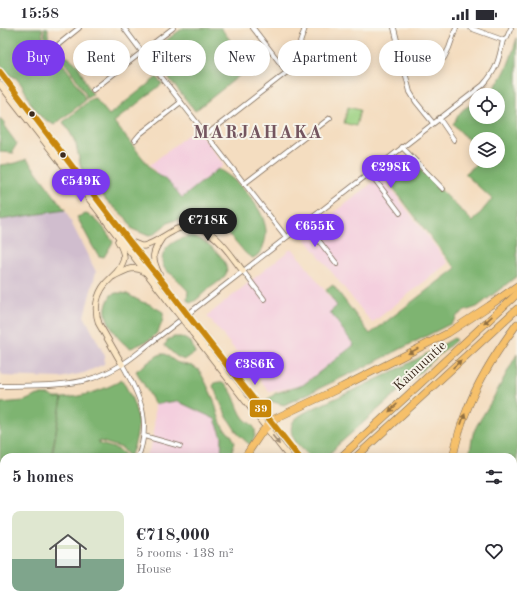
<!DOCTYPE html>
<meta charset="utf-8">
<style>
:root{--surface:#fff;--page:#f2f2f3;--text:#2b2b33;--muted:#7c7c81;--line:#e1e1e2;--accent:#7c3aed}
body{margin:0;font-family:"Old Standard TT",serif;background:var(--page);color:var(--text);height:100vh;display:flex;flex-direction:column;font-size:15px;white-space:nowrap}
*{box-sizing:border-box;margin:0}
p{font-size:13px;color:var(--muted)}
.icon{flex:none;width:22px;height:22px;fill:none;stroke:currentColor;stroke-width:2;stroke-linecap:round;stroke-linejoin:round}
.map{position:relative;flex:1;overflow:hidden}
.side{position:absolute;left:0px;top:425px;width:517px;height:156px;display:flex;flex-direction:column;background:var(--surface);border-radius:12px 12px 0 0;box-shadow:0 2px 10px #0003}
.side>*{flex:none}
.hud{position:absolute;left:12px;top:12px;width:493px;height:36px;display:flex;gap:8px}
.buttons{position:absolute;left:469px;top:60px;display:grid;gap:8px}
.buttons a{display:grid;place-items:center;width:36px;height:36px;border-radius:50%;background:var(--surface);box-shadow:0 2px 10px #0003;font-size:20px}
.price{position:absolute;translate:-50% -34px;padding:0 9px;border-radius:14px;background:var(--accent);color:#fff;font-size:13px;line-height:26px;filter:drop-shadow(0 1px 2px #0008)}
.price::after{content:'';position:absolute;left:50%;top:24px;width:12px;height:9px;margin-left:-6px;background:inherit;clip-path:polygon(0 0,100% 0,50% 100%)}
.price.on{background:#222;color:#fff}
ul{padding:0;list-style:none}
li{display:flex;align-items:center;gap:12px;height:100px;padding:0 12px}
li+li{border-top:1px solid var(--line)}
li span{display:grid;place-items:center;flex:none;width:112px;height:80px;border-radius:8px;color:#555}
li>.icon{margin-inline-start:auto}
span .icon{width:48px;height:48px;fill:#fffc;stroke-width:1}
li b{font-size:17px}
h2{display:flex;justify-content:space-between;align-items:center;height:48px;padding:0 12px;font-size:17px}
.pill{padding:0 14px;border-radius:18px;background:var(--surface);box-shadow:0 2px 10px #0003;font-size:14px;line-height:36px}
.pill.on{background:var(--accent);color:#fff}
.status{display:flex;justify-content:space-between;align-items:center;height:28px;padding:0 20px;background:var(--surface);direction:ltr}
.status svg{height:11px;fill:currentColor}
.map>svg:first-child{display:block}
.built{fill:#f4cfde}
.industrial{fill:#d0bdce}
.green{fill:#9dd283;stroke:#6c7e50}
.forest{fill:#7eb471;stroke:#5c6f48}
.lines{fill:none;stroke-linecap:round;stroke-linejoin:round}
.minor-casing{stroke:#7c6957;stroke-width:5.5}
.tertiary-casing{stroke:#7c6957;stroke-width:6}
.secondary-casing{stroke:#7c6957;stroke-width:7}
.trunk-casing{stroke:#7c6957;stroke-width:8}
.minor{stroke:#fff;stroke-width:4}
.tertiary{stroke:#fff;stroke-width:5}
.secondary{stroke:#fbe6c4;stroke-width:5.5}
.trunk{stroke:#f6c06b;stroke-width:7}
.secondary-bridge-casing{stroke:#7c6957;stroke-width:7;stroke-linecap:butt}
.secondary-bridge{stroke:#fbe6c4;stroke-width:5.5}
.bus-1-casing{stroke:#f7f3e8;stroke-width:9}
.bus-1{stroke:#c88708;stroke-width:6}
.oneway{fill:#8f6e41}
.oneway2{fill:#9b8871}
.bus-dot{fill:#3b2a1e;stroke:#f7f3e8;stroke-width:1.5}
.labels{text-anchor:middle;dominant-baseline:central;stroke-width:4;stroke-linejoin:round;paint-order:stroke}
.street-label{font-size:14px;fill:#3b2a1e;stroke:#f7f3e8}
.district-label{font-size:18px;font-weight:bold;letter-spacing:1px;fill:#74555f;stroke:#f7f3e8}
.line-badge{stroke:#f7f3e8;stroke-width:1.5}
.badge-label{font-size:11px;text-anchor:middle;font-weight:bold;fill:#fff}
</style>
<div class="status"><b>15:58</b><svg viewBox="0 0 49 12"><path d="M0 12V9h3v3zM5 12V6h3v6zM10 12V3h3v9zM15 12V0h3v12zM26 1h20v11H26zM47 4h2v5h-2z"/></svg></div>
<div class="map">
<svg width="517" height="581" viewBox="0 0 517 581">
<rect width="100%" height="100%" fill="#f7f3e8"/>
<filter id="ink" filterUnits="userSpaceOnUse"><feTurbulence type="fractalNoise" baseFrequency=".025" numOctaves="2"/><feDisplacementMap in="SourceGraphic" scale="8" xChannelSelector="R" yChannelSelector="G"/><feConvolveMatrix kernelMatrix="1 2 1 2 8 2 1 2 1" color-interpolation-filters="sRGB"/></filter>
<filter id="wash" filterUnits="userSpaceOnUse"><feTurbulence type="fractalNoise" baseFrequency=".012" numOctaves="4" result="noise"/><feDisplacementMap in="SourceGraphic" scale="16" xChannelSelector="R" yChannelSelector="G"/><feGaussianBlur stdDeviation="0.9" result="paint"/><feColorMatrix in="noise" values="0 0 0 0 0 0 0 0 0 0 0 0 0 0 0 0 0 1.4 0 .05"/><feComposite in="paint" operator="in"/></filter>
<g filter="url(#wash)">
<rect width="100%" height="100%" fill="#f4ddc0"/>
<g class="built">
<path d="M196,100L224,137L181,173L150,137Z"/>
<path d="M381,148L448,235L372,295L304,209Z"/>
<path d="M292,220L362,311L303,357L270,364L207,288Z"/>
<path d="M177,373L215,391L222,409L221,429H146L151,419L154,402L155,376Z"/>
<path d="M0,507H4V577H64L62,581H0Z"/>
</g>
<g class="industrial">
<path d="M65,182L96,244L84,288L105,328L104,336L84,345L60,350L3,348L0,343V192Z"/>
<path d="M77,577H146L144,581H75Z"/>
</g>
<path class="green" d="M348,79L360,82L356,98L344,95Z"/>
<g class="forest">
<path d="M0,0H42L43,10L72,48L84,68L85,73L54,97L40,88L30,74L25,63L21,56L16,50L8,46L0,36Z"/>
<path d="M44,0H48C46,24 67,24 78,38C84,47 85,58 93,66L86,71V67L74,47L45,9Z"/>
<path d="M183,0H221L250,39L195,83L149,25Z"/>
<path d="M517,10V248L477,279L465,283L458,287L452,295L375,334L284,377L277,375L267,372L276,365L303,357L354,317L330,284L337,278L326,262L333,257L370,306L456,240L449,233L390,156C389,151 389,148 391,144C399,131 413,139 423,144L473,194L492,171L465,146L480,133H498V111H476V120L453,96C456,93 457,88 460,85C464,79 471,78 476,73V89H498V67H485C505,53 510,32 517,10Z"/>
<path d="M157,49L162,56L114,94L153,143L170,155L182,170L218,141C236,150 261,177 265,197C267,204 266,210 264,216C262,223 259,227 253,230C245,227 241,219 235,213C220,197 205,189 182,191C179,192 174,192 170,194C164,197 158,203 153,207L149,208L132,201L126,190L107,173L81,140L76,116L71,106L63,94L91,71L95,70L109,87Z"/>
<path d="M0,90L4,94V98L17,116L13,122V124L14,125L0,124Z"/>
<path d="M27,131L65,182L0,192V137L16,135Z"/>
<path d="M86,186C98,190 107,204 113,214L104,229L99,228L93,219L77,189Z"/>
<path d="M192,208C194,209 198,210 200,211C210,216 231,234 226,246C223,252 212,258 207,262C202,266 197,273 190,275L187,272L188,263C183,258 179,253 175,249C172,246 167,244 165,241C163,239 162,234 162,232C163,217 179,210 192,208Z"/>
<path d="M116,265H122L127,266L142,274L149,276L163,284C164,293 159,304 152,310C146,314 138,317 131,320C119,315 104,293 106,279C107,275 109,271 111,267Z"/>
<path d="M174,309H181L191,314L195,325L184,332L176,328L164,317L167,314V312Z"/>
<path d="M454,310L456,312L337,418L327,429H311C302,421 286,409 293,394C297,387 316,379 323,376C368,356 413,335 454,310Z"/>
<path d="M161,326H165L176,334L182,336L192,338L199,342L206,355L214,372L218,387L223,400L232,408L235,415L233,420L231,429H221L222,409L215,391L177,373L155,376L136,343L157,328Z"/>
<path d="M517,326V501H513V429H469L473,406L477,397L491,374Z"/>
<path d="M122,352C139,381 143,398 130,429L122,420L99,413V415C111,421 117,417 127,429H52L62,370C83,369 104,362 122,352Z"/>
<path d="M218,354C234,356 235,378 243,389C246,394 254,396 255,402C256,408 253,413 250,417L238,406L227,389L213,358L215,355Z"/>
<path d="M38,367H49L55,370H62L51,429H4V510L0,514V375L24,373Z"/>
<path d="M227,577H389L391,581H223Z"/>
</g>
</g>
<g filter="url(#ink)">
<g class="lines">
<defs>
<g id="minor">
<path d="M173,0L142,24L286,209"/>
<path d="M253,0L287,44"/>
<path d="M394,0L410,64L416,74L433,95"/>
<path d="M503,12L507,9L511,0"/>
<path d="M59,16L79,0"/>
<path d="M444,30L449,20L456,0"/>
<path d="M93,62L142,24L124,0"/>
<path d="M439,90L454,112"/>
<path d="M206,107L287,44L292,38L305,0"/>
<path d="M135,112L140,106L181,74"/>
<path d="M402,119L443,161"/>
<path d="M370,145L400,185"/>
<path d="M244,156L330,90"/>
<path d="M305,195L337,236"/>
<path d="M243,243L264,271"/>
<path d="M122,336C140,368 152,392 138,429"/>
<path d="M0,358C29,357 62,359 90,351C101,348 111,343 121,337C130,332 139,324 148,317L483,57C497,42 499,31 503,12L470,0"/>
<path d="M144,408L180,418"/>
<path d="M68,581L70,577"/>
</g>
<g id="tertiary">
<path d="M405,577L408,581"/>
<path d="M411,577L414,581"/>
</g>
<g id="secondary">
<path d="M0,44L130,214L165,257L182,279"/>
<path d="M0,56L176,283"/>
<path d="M118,213C121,218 124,224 124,230C123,236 120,240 117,244C113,248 110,251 106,255C96,267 94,282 99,296L122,336"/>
<path d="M131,214L141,218H144C156,215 166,206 177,201C209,189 227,223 243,243"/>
<path d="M159,246C151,229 152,225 162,210"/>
<path d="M114,248C124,243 134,236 145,244"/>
<path d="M197,299L299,429"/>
<path d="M192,304L289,429"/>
</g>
<g id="trunk">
<path d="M245,429L261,405L274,391L342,359L419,320L448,305L489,278L517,258"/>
<path d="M341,429L517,266"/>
<path d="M356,429L517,281"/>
<path d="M453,429C456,415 459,401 465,387C477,354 496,324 517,296"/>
<path d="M173,581L175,577"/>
<path d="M192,581L195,577"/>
<path d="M207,581L210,577"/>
</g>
</defs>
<use href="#minor" class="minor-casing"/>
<use href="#tertiary" class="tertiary-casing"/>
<use href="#secondary" class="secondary-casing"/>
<use href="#trunk" class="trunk-casing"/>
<use href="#minor" class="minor"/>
<use href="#tertiary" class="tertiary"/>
<use href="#secondary" class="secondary"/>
<use href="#trunk" class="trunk"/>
<defs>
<g id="secondary-bridge">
<path d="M182,279L197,299"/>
<path d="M176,283L192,304"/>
</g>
</defs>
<use href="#secondary-bridge" class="secondary-bridge-casing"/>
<use href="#secondary-bridge" class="secondary-bridge"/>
<defs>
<path id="bus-1" d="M0,44L130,214L165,257L197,299L299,429"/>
</defs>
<use href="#bus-1" class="bus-1-casing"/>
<use href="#bus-1" class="bus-1"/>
</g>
<defs><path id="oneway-solid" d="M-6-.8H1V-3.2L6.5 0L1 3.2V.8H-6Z"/></defs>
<g class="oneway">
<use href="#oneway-solid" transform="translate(488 292) rotate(137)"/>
<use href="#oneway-solid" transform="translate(413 323) rotate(153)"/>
<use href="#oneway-solid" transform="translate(457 336) rotate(-43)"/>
<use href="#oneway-solid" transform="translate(393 380) rotate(137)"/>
<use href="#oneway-solid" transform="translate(463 391) rotate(-70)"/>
</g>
<use class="oneway2" href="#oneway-solid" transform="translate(276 412) rotate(53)"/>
</g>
<g class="bus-dot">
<circle cx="32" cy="86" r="3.5"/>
<circle cx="63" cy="127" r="3.5"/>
</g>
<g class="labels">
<g class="street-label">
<text transform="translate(420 338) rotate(-43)">Kainuuntie</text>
</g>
<g class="district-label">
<text x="258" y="105">MARJAHAKA</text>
</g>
</g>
<rect class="line-badge" x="249" y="371" width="23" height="19" rx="4" fill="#c88708"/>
<g class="badge-label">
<text x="261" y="384">39</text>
</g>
</svg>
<div class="buttons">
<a><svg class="icon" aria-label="locate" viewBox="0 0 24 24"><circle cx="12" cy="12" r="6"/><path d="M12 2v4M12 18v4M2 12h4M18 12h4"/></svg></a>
<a><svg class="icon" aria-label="layers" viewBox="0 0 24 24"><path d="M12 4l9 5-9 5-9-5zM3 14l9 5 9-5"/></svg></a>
</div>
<b class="price" style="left:391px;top:161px">€298K</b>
<b class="price" style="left:81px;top:175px">€549K</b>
<b class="price on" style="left:208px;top:214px">€718K</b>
<b class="price" style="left:315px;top:220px">€655K</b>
<b class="price" style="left:255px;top:358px">€386K</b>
<div class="hud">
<a class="pill on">Buy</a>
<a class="pill">Rent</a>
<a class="pill">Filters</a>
<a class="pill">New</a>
<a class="pill">Apartment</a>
<a class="pill">House</a>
</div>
<section class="side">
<h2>5 homes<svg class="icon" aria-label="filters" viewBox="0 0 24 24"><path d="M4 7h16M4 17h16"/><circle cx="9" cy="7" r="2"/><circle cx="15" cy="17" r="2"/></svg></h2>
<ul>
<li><span style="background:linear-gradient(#dfe7d0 60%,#7fa58c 0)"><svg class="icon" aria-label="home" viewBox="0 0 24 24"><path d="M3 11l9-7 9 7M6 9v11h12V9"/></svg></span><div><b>€718,000</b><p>5 rooms · 138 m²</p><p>House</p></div><svg class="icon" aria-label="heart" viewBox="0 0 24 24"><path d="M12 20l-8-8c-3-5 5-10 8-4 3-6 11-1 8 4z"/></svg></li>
</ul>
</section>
</div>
